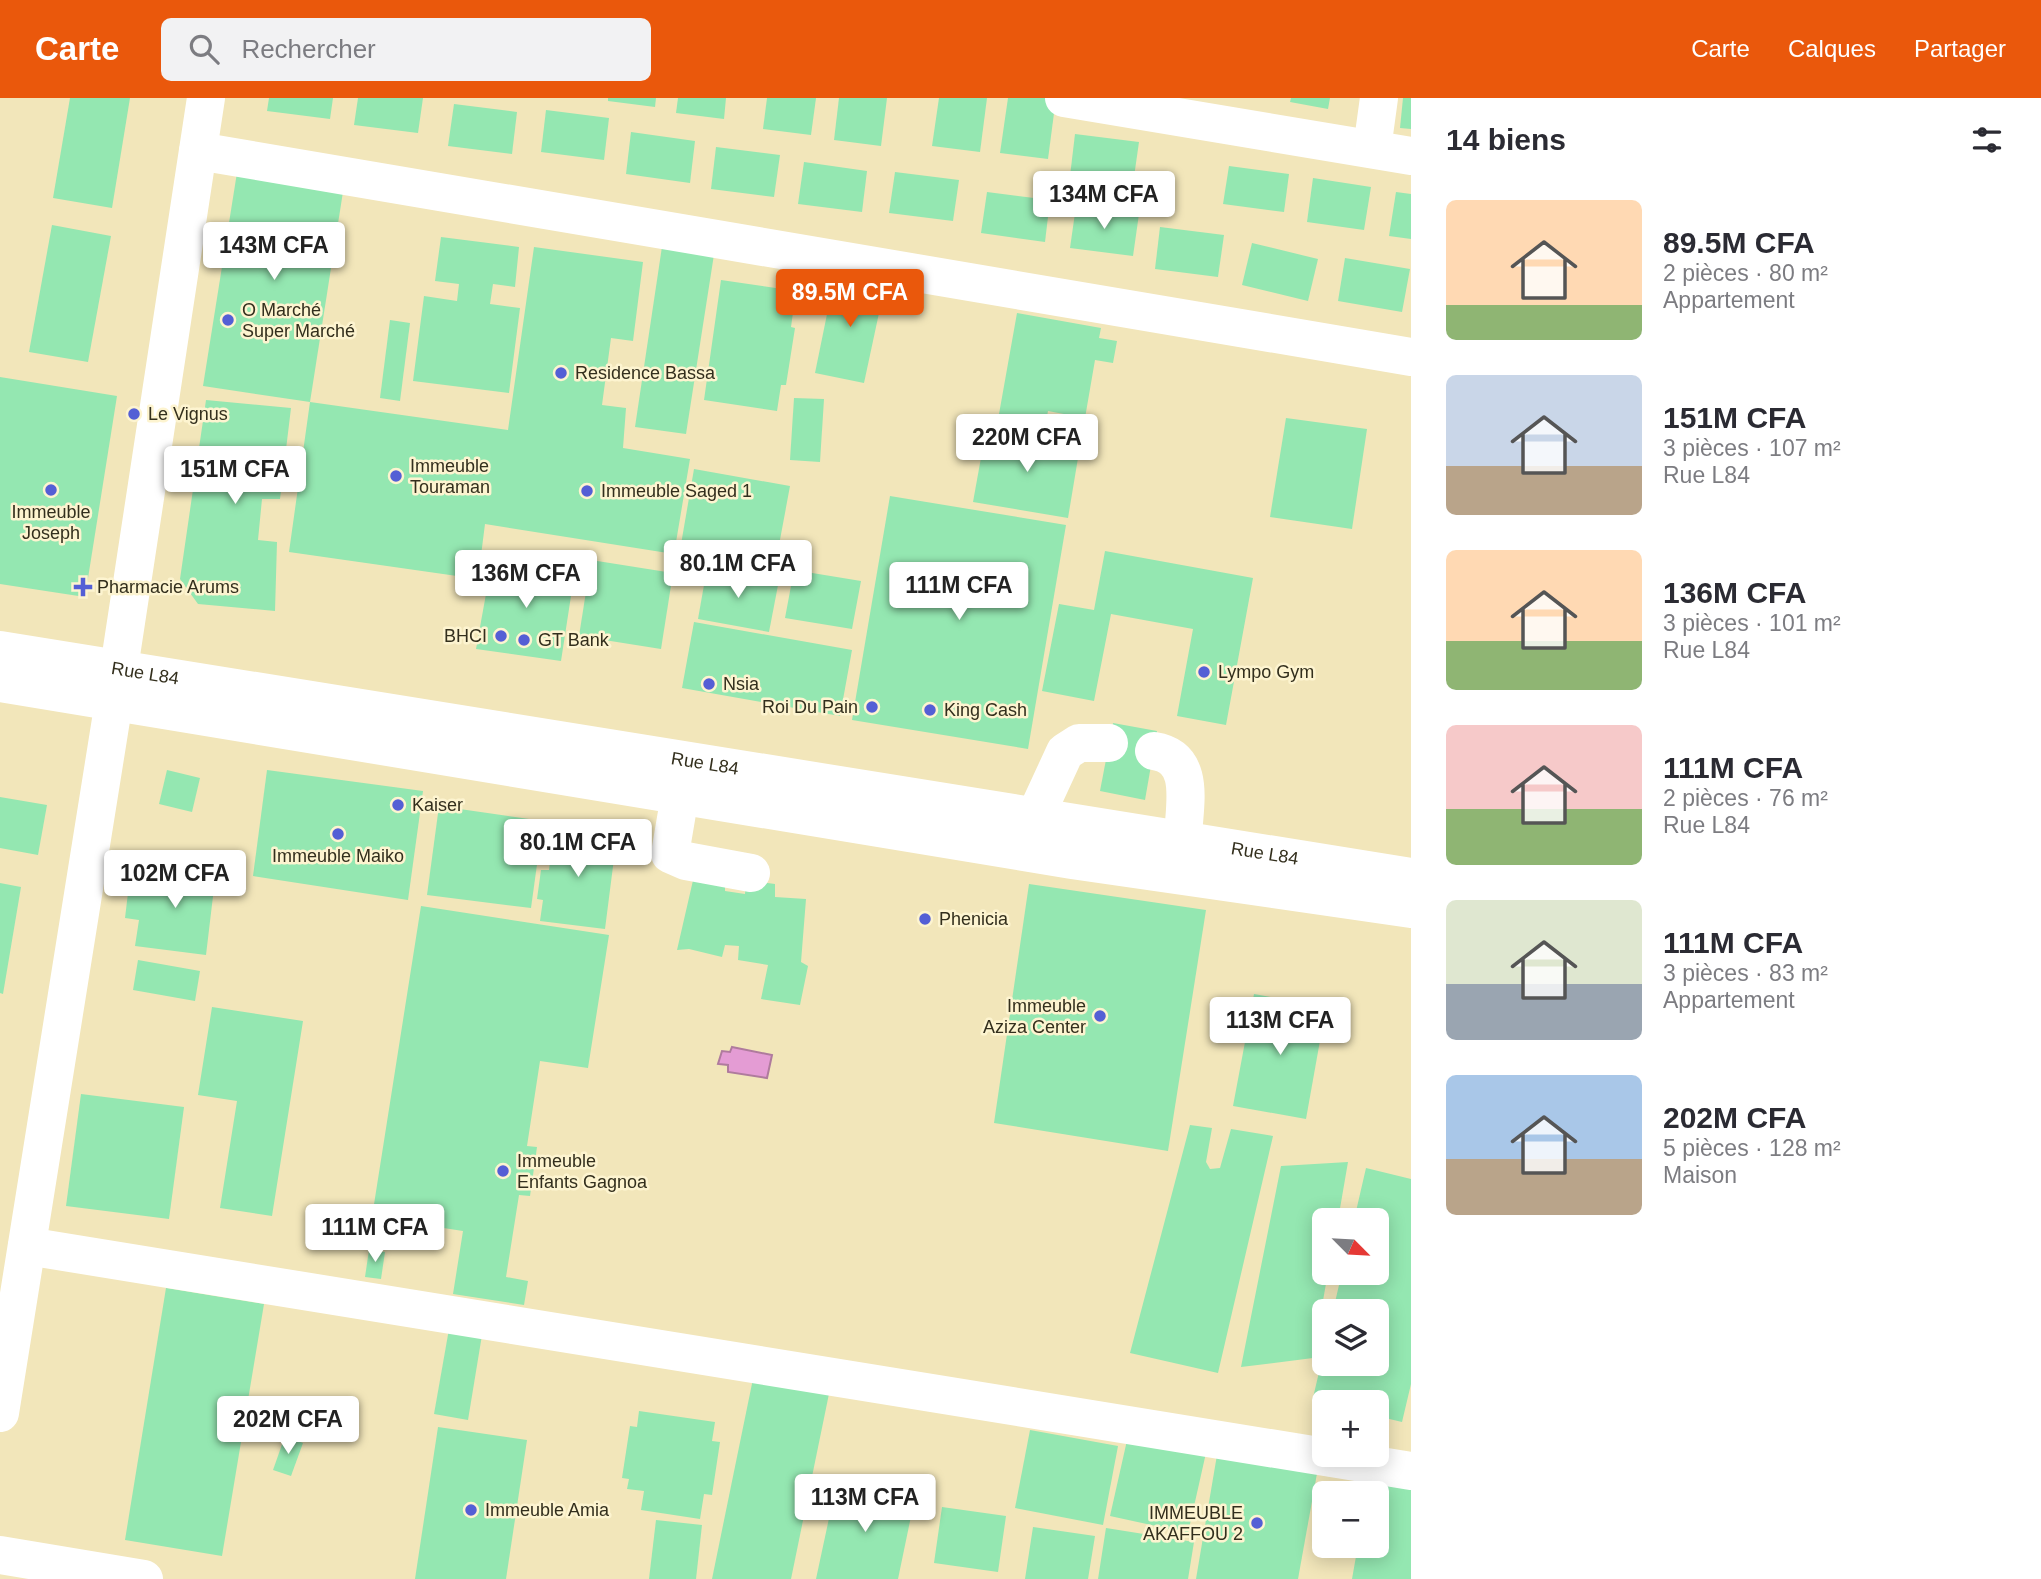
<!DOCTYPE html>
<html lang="fr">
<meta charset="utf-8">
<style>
:root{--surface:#fff;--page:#f2f2f3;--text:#2b2b33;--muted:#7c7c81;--accent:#ea580c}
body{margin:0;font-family:Helvetica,sans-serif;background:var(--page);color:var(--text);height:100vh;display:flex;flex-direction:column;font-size:26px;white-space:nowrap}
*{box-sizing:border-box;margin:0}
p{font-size:23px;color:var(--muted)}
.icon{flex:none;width:38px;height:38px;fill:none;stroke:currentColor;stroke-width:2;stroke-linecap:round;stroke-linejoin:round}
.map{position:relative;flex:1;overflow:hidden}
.sheet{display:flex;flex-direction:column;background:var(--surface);width:630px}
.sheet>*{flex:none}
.needle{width:46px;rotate:114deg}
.tools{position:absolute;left:1312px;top:1110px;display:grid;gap:14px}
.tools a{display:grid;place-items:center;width:77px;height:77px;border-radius:10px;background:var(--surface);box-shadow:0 4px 18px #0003;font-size:35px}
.price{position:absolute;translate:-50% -60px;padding:0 16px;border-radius:7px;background:#fff;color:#222;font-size:23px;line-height:46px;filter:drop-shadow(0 2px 4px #0008)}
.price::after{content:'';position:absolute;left:50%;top:42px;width:21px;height:16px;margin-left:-10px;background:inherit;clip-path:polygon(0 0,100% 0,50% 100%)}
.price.active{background:var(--accent);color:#fff}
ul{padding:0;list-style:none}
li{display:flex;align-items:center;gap:21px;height:175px;padding:0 35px}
li span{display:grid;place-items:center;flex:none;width:196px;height:140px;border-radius:10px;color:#555}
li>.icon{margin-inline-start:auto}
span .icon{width:84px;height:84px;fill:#fffc;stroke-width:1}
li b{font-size:30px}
h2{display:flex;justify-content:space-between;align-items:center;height:84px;padding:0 35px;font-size:30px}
header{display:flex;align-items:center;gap:42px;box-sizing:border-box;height:98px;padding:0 35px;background:var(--accent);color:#fff}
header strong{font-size:33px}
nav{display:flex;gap:38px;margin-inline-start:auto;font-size:24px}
.search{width:490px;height:63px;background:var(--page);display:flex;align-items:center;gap:18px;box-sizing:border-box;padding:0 24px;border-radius:10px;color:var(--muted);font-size:26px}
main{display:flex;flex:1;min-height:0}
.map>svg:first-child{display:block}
.water{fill:#e49cd4;stroke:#af7b9d;stroke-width:2}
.building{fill:#94e7b1}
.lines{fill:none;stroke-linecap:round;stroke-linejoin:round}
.minor{stroke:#fff;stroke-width:38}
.poi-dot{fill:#545fd5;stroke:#fdf4d0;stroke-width:2.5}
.labels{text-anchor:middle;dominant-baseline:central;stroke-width:5;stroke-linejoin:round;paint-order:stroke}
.poi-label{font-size:18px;fill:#332f1d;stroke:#fdf4d0;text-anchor:start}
.street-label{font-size:18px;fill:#332f1d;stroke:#fdf4d0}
</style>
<header>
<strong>Carte</strong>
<div class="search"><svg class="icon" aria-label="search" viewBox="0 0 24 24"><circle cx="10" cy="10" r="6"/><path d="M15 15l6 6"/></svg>Rechercher</div>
<nav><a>Carte</a><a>Calques</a><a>Partager</a></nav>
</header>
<main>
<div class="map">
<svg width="1411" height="1481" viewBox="0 0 1411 1481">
<rect width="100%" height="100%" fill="#f2e6ba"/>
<path class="water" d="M732,949L772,957L767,980L728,974V967L718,966L722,953L730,954Z"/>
<g class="building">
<path d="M70,0H130L112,110L53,100Z"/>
<path d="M269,0H333L330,21L267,13Z"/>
<path d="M358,0H423L418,35L354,27Z"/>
<path d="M608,0H656L655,9L608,3Z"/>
<path d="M678,0H726L724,21L676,15Z"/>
<path d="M767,0H816L811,37L763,31Z"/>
<path d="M839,0H887L881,48L834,42Z"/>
<path d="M939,0H987L980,54L932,48Z"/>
<path d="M1008,0H1056L1048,61L1000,55Z"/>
<path d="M1291,0H1330L1328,11L1290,4Z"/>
<path d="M1403,0H1411V31L1400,30Z"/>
<path d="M454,6L517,14L512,56L448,48Z"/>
<path d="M546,12L609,20L604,62L541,54Z"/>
<path d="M631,34L695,43L690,85L626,76Z"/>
<path d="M1075,36L1139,44L1133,86L1070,78Z"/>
<path d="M716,49L780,57L774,99L711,91Z"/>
<path d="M239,62L345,81L310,304L203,288Z"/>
<path d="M804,64L867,73L862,114L798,106Z"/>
<path d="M1229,68L1289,76L1284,114L1223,106Z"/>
<path d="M895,74L959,82L953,123L889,115Z"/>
<path d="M1313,80L1371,89L1364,132L1307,124Z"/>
<path d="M987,94L1050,102L1045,144L981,135Z"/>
<path d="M1396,94L1411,96V141L1389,138Z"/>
<path d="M1076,108L1139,116L1133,158L1070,150Z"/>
<path d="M52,127L111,138L88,264L29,254Z"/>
<path d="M1160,129L1224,137L1218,179L1155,171Z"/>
<path d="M441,139L519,149L515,189L493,186L490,206L520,210L509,295L413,283L424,198L457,203L459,186L435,183Z"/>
<path d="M663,142L715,150L686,336L635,329Z"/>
<path d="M1252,145L1318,161L1308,203L1242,187Z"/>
<path d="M534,149L643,164L633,243L611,240L602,307L626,310L623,350L690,361L674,456L485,426L478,481L289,454L310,304L508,332Z"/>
<path d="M1345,160L1410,171L1402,214L1338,203Z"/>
<path d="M835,177L885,187L864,285L815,275Z"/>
<path d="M721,182L796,193L791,229L795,230L786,287H781L777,313L704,302Z"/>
<path d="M1017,215L1101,230L1099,240L1117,243L1113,265L1095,262L1085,320L1048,313L1046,324L999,316Z"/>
<path d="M390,222L410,225L400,303L380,300Z"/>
<path d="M0,279L117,298L85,499L0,486Z"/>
<path d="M794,300L824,301L820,364L790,362Z"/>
<path d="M206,302L291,310L280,401H262L258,442L277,444L275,513L198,506L180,481Z"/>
<path d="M1286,320L1367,331L1352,431L1270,419Z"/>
<path d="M986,332L1080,348L1068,420L973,404Z"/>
<path d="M694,371L790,388L774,474L679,458Z"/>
<path d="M890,398L1066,427L1028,651L852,622Z"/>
<path d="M1105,453L1253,480L1226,627L1177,618L1193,531L1111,516L1094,603L1042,593L1059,506L1094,512Z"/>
<path d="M591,462L673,475L661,551L579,538Z"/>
<path d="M492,463L575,472L561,563L476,551Z"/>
<path d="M707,470L779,482L769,534L698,521Z"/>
<path d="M794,472L861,483L852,531L785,520Z"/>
<path d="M694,524L852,552L840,618L682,590Z"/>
<path d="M1113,625L1157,633L1145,702L1100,693Z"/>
<path d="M167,672L200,680L192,714L159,706Z"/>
<path d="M267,672L423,693L408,802L253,778Z"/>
<path d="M0,699L47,707L38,757L0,750Z"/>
<path d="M439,708L543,723L531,810L427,797Z"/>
<path d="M554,729L617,737L605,831L540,823L543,802L537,801L541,772H549Z"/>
<path d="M156,766L216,773L206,857L135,848L139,822L125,820L128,795L152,798Z"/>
<path d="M694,778L725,785V793L745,796L746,782L775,786V799L806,801L801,864L808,868L800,907L761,901L768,867L738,862L739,848L725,847L722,859L689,851L677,852Z"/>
<path d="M0,785L21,789L3,896L0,895Z"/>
<path d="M1029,786L1206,812L1168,1053L994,1025Z"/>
<path d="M421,808L609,837L588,970L540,963L527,1048L537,1049L530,1098L519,1097L506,1179L528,1183L524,1207L453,1196L463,1133L372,1119Z"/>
<path d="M138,862L200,873L195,903L133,892Z"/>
<path d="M1254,896L1326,909L1306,1021L1233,1008Z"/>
<path d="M212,909L303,923L272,1118L220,1110L237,1003L198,997Z"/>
<path d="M81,996L184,1009L169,1121L66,1108Z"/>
<path d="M1190,1027L1212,1030L1206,1064L1210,1071L1220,1070L1231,1031L1273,1038L1218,1275L1130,1255Z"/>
<path d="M1348,1064L1338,1122H1325V1174H1328L1313,1260L1241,1269L1281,1068Z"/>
<path d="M1366,1070L1411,1081V1286L1402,1324L1377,1318V1304H1325V1306L1312,1304L1324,1253L1325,1265H1377V1213H1333L1342,1174H1377V1122H1354Z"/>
<path d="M369,1152L385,1154L381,1181L365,1179Z"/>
<path d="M166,1190L264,1206L222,1458L125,1442Z"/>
<path d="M449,1231L482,1237L468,1322L434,1316Z"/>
<path d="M755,1271L831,1286L791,1481H712Z"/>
<path d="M639,1313L715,1324L712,1343L720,1344L712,1397L704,1396L700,1421L641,1412L644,1393L627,1391L629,1381L622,1380L630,1328L637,1329Z"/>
<path d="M438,1329L527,1342L506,1481H415Z"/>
<path d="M1130,1329L1208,1346L1188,1435L1110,1418Z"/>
<path d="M1030,1332L1118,1348L1103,1427L1015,1410Z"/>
<path d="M285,1338L303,1345L291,1378L273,1372Z"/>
<path d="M1218,1351L1318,1370L1298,1481H1196Z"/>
<path d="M1370,1380L1411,1387V1481H1352L1358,1447H1377V1395H1368Z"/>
<path d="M837,1383L915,1399L898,1481H816Z"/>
<path d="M942,1409L1006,1418L998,1474L934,1465Z"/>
<path d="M656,1422L702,1427L696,1481H649Z"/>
<path d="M1033,1429L1095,1438L1088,1481H1025Z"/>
<path d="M1106,1430L1194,1444L1188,1481H1098Z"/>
</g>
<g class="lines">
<g class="minor">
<path d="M1064,0L1411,58"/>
<path d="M1372,51L1379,0"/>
<path d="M198,53L1411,259"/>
<path id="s1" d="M0,552L1411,779"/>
<path d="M0,585L1072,762L1411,811"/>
<path d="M1154,653C1197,660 1184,707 1183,740"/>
<path d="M680,697L670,756L686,763L751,775"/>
<path d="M1035,719L1065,654L1079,645H1109"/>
<path d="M27,1148L1411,1373"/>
<path d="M0,1315L114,603L206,0"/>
<path d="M0,1457L144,1481"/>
</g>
</g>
<g class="poi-dot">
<circle cx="228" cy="222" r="7"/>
<circle cx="561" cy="275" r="7"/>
<circle cx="134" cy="316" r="7"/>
<circle cx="396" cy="378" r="7"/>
<circle cx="51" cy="392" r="7"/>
<circle cx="587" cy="393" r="7"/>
<path d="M79.5 478.5h7v7h7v7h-7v7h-7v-7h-7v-7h7z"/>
<circle cx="501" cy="538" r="7"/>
<circle cx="524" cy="542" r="7"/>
<circle cx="1204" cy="574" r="7"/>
<circle cx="709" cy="586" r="7"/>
<circle cx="872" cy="609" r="7"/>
<circle cx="930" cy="612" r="7"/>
<circle cx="398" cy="707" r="7"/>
<circle cx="338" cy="736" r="7"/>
<circle cx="925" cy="821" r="7"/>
<circle cx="1100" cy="918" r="7"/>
<circle cx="503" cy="1073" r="7"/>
<circle cx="471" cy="1412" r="7"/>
<circle cx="1257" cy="1425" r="7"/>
</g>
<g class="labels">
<g class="poi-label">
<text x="242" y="212">O Marché<tspan x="242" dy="21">Super Marché</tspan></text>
<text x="575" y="275">Residence Bassa</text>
<text x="148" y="316">Le Vignus</text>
<text x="410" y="368">Immeuble<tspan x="410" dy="21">Touraman</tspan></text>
<text x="601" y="393">Immeuble Saged 1</text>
<text x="51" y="414" text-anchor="middle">Immeuble<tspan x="51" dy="21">Joseph</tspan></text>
<text x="97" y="489">Pharmacie Arums</text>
<text x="487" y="538" text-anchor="end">BHCI</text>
<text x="538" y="542">GT Bank</text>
<text x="1218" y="574">Lympo Gym</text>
<text x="723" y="586">Nsia</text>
<text x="858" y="609" text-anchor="end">Roi Du Pain</text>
<text x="944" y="612">King Cash</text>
<text x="412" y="707">Kaiser</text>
<text x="338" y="758" text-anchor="middle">Immeuble Maiko</text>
<text x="939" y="821">Phenicia</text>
<text x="1086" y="908" text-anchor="end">Immeuble<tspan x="1086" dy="21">Aziza Center</tspan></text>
<text x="517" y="1063">Immeuble<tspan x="517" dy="21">Enfants Gagnoa</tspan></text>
<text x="485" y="1412">Immeuble Amia</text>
<text x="1243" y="1415" text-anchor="end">IMMEUBLE<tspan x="1243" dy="21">AKAFFOU 2</tspan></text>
</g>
<g class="street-label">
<text stroke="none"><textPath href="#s1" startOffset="147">Rue L84</textPath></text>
<text stroke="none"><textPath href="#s1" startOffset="714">Rue L84</textPath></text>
<text stroke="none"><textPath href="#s1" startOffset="1281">Rue L84</textPath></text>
</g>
</g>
</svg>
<div class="tools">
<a><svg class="needle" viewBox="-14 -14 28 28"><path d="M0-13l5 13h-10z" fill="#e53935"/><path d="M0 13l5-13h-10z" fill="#7c7c81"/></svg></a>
<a><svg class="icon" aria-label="layers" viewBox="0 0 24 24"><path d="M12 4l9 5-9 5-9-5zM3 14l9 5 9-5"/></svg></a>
<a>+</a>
<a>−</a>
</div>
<b class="price" style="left:1104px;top:133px">134M CFA</b>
<b class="price" style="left:274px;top:184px">143M CFA</b>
<b class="price active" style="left:850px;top:231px">89.5M CFA</b>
<b class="price" style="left:1027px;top:376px">220M CFA</b>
<b class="price" style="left:235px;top:408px">151M CFA</b>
<b class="price" style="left:738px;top:502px">80.1M CFA</b>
<b class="price" style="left:526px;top:512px">136M CFA</b>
<b class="price" style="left:959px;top:524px">111M CFA</b>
<b class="price" style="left:578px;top:781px">80.1M CFA</b>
<b class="price" style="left:175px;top:812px">102M CFA</b>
<b class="price" style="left:1280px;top:959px">113M CFA</b>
<b class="price" style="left:375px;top:1166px">111M CFA</b>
<b class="price" style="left:288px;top:1358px">202M CFA</b>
<b class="price" style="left:865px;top:1436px">113M CFA</b>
</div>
<section class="sheet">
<h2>14 biens<svg class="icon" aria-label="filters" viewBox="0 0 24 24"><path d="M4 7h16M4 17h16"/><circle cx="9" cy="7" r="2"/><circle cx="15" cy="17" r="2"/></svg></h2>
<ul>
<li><span style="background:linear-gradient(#ffd9b3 75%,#8fb573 0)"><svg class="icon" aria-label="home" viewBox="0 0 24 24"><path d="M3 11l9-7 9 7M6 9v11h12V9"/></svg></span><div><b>89.5M CFA</b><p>2 pièces · 80 m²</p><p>Appartement</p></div></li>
<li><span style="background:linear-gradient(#c9d6e8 65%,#b9a48a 0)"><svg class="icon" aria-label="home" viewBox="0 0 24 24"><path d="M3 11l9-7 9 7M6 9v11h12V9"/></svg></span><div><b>151M CFA</b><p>3 pièces · 107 m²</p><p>Rue L84</p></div></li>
<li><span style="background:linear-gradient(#ffd9b3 65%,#8fb573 0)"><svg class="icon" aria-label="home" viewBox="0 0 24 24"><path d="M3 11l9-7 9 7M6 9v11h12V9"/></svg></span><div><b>136M CFA</b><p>3 pièces · 101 m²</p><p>Rue L84</p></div></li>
<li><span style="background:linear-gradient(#f6c9c9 60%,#8fb573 0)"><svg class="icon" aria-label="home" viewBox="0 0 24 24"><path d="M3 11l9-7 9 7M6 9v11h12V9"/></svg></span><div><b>111M CFA</b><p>2 pièces · 76 m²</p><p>Rue L84</p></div></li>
<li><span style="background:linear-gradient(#dfe7d0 60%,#9aa5b1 0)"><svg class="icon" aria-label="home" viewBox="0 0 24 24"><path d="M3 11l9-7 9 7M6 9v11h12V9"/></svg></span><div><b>111M CFA</b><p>3 pièces · 83 m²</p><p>Appartement</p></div></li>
<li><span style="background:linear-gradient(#a9c7e8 60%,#b9a48a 0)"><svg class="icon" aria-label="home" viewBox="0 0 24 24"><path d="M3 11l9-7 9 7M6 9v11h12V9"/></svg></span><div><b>202M CFA</b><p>5 pièces · 128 m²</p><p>Maison</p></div></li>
</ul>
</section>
</main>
